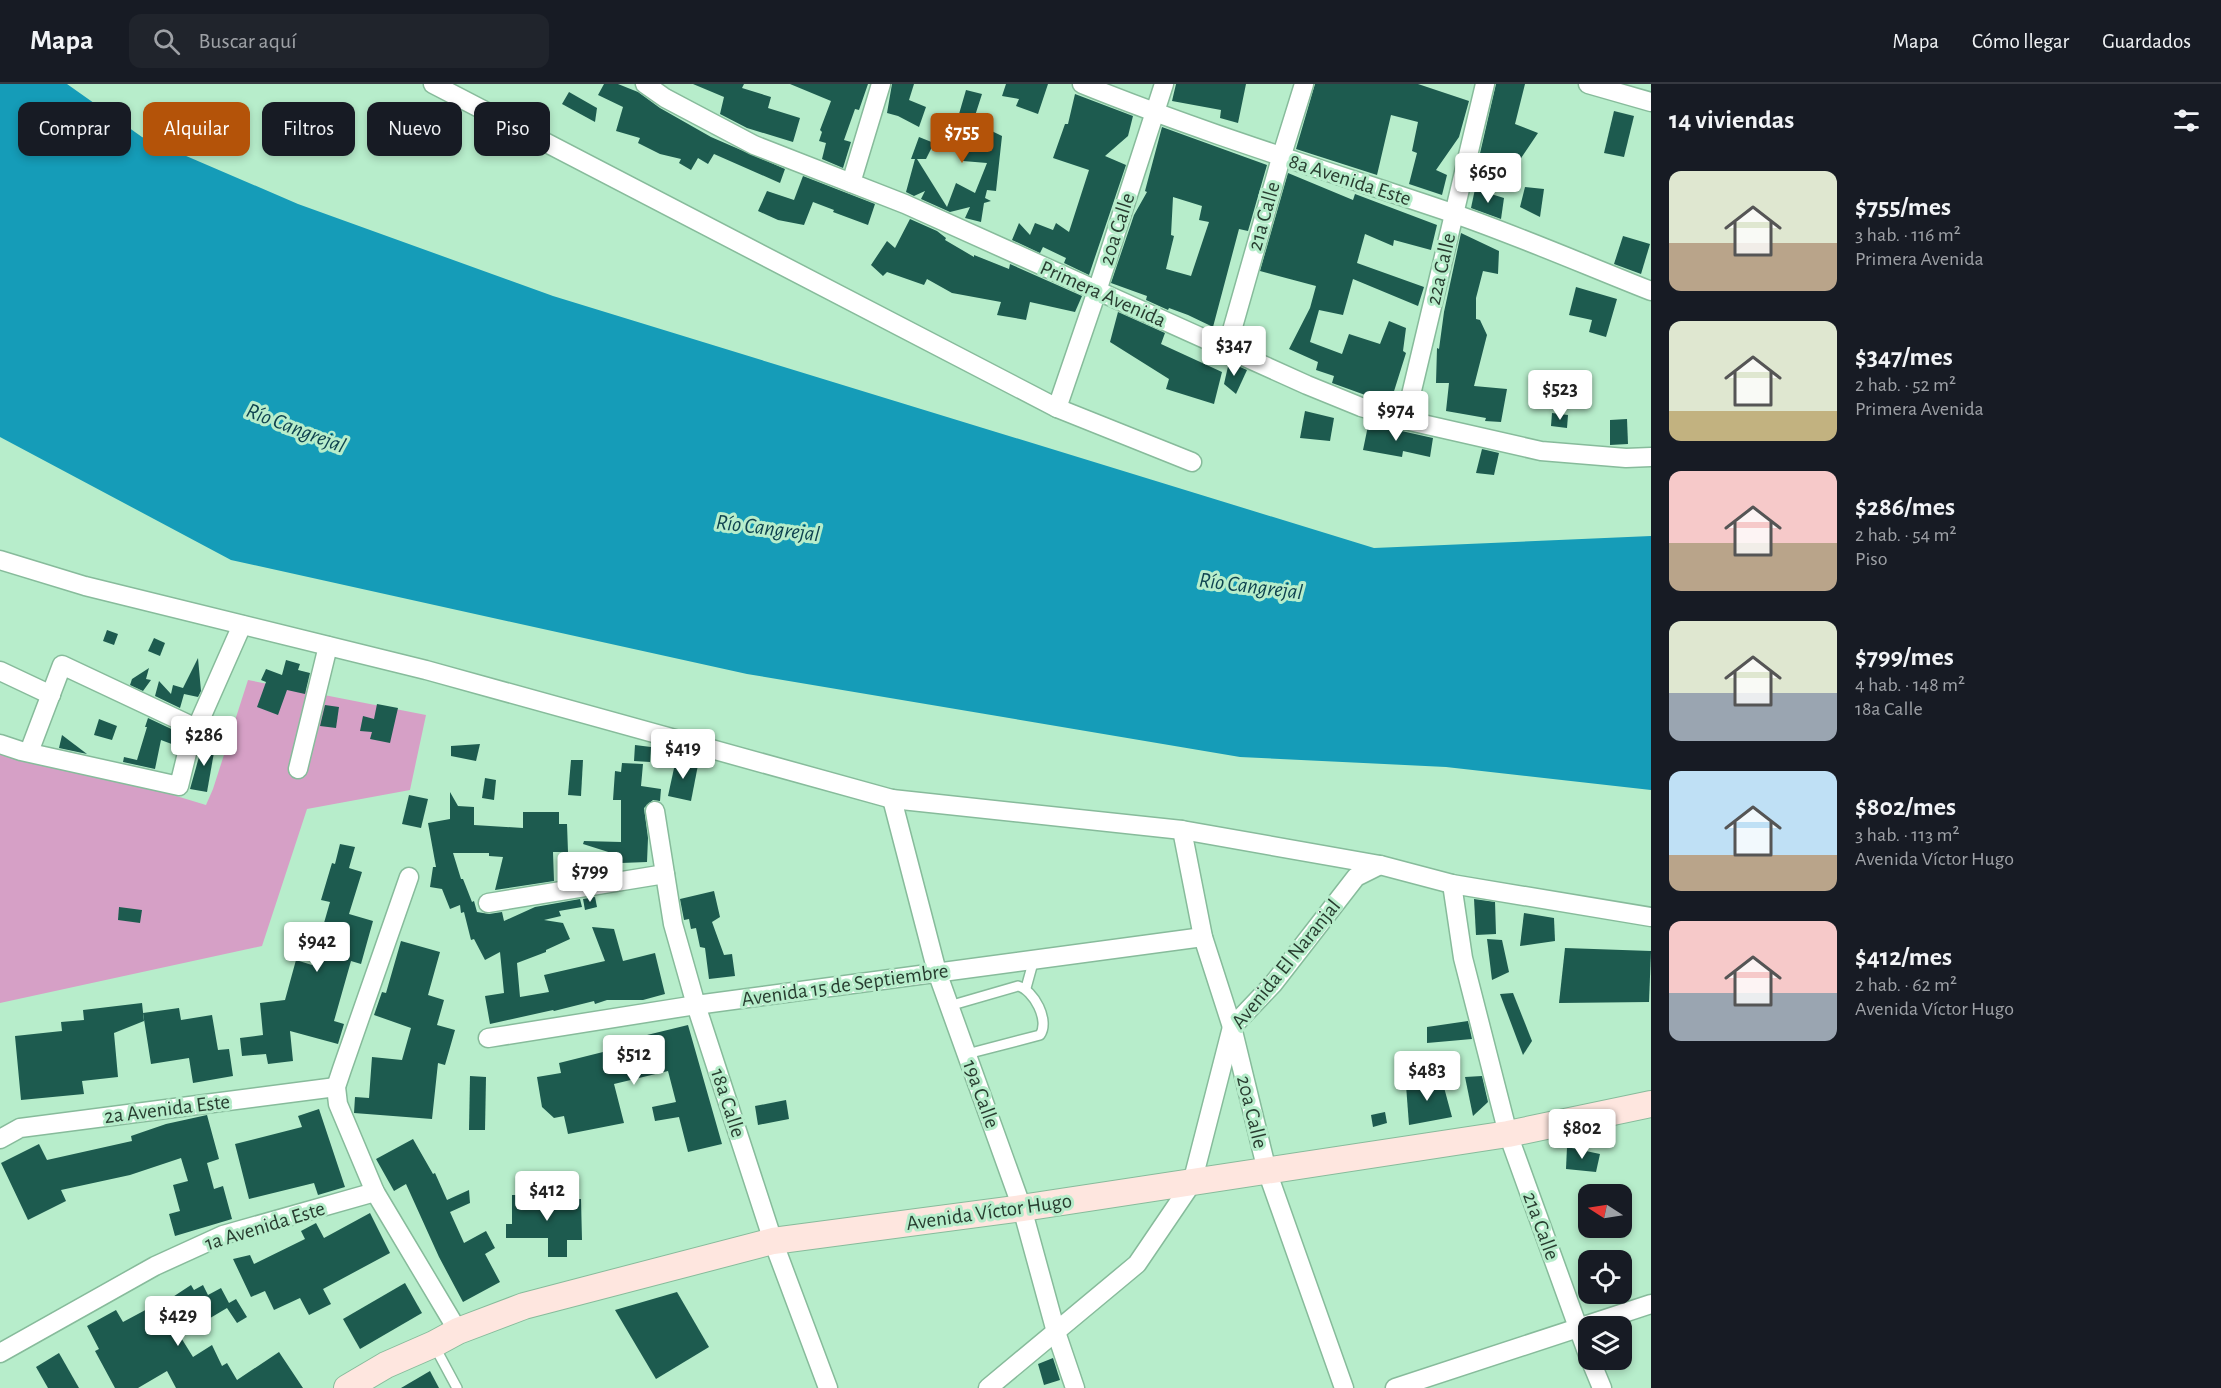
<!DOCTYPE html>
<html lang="es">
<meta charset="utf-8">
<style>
:root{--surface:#171b24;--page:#20242c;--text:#f1f3f6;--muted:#9ea1a6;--line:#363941;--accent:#b45309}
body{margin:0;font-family:"Alegreya Sans",sans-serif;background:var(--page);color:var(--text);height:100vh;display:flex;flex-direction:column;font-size:22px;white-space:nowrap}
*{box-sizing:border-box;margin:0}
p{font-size:20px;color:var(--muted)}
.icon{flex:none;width:33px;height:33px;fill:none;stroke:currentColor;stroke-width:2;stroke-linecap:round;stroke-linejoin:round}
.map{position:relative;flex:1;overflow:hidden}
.details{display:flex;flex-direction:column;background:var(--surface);width:570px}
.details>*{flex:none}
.hud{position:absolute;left:18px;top:18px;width:570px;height:54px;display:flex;gap:12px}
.needle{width:39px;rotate:282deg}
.buttons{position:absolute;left:1578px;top:1100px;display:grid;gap:12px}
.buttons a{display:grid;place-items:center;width:54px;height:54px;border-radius:12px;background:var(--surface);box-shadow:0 3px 9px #0003;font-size:30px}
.price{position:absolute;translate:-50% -51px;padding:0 14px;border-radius:6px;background:#fff;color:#222;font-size:20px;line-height:39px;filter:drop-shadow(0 2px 3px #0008)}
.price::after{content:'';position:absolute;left:50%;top:36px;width:18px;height:14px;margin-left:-9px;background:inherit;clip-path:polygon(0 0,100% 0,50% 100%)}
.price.on{background:var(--accent);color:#fff}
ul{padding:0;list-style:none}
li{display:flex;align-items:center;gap:18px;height:150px;padding:0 18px}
li span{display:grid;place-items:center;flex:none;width:168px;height:120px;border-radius:12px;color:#555}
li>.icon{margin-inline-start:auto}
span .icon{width:72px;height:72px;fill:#fffc;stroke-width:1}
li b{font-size:26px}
h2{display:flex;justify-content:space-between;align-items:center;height:72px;padding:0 18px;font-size:26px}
.tag{padding:0 21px;border-radius:12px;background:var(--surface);box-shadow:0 3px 9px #0003;font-size:21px;line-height:54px}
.tag.on{background:var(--accent);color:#fff}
header{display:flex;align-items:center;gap:36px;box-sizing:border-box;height:84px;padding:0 30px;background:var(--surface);border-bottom:2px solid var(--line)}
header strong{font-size:28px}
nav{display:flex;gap:33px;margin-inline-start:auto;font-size:21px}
.search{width:420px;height:54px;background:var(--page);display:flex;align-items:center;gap:15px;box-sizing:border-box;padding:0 21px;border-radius:12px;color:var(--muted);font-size:22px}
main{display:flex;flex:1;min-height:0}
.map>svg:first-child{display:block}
.green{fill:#d6a0c6}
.water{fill:#159cb8}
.building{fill:#1d5b4f;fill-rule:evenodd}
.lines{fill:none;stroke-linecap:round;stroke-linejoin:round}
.lane-casing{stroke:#87bb9b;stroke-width:12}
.street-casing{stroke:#87bb9b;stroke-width:21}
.secondary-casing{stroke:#87bb9b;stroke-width:28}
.lane{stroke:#fff;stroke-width:9}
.street{stroke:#fff;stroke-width:18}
.secondary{stroke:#fee6df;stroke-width:26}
.labels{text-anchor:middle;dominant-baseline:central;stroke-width:6;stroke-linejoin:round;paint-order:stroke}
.street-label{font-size:21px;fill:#283d30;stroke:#b7edcb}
.water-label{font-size:22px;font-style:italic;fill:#0f4350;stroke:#b7edcb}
</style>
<header>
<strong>Mapa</strong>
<div class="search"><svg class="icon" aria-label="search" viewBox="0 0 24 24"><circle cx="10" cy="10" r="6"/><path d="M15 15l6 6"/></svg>Buscar aquí</div>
<nav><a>Mapa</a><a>Cómo llegar</a><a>Guardados</a></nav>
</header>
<main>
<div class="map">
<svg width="1651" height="1304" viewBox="0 0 1651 1304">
<rect width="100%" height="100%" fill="#b7edcb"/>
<path class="green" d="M248,596L426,631L410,706L307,725L262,862L0,919V653L87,685L206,721L213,705Z"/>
<path class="water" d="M0,0H67L142,53L298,120L553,212L1374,464L1651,452V706L1446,683L1240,673L747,590L231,476L0,353Z"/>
<g class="building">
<path d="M604,0H618L638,8L660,24L711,53L785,85L780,99L714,70L708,80L698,74L691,86L679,79L681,75L660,70L638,59L640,54L616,47L623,23L598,11Z"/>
<path d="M693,0H744L742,4L771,13L768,24L800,34L793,58L747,44L720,30L724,13Z"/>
<path d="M790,0H868L859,26L855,25L844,56L851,58L843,84L822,75L826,59L819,57L822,48L820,46L831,17Z"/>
<path d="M892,0H914L909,16L926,23L919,43L898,32L887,29Z"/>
<path d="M1006,0H1048L1038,30L1016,22L1019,15L1002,12Z"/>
<path d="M1176,0H1246L1238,39L1220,34L1221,26L1172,17Z"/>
<path d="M1315,0H1418L1469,17L1459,53L1436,86L1447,91L1442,111L1409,100L1417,69L1412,67L1418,38L1391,31L1377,91L1296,65Z"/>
<path d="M1496,0H1525L1515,40L1538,49L1511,89L1478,78Z"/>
<path d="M966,6L982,10L973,38L1002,52L996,107L987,106L985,114L991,117L984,119L981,138L965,134L970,123L950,128L921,115L925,107L914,112L906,108L915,75H911L919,53L934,59L926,75H917L947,123L956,99L975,109L987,79L963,77L959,30Z"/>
<path d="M569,8L597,24L595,38L562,20Z"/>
<path d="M1075,10L1133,32L1128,52L1105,72L1126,81L1089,191L1064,179L1066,174L1043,163L1040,169L1012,156L1019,139L1030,151L1035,139L1053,146L1056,139L1069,148L1089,86L1053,74L1065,40H1068Z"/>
<path d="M1614,27L1634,32L1624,73L1604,69Z"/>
<path d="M1162,43L1267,81L1248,147L1239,145L1213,243L1188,231L1169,224L1168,226L1146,216L1147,212L1111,199L1134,131L1147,108L1145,107ZM1173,113L1202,122L1199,136L1209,138L1191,192L1166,185L1174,152L1171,151Z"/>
<path d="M1288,89L1353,116L1355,110L1437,141L1431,166L1394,156L1393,162L1365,150L1357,179L1424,203L1418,222L1353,195L1343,231L1319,226L1310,258L1342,270L1349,250L1380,260L1389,237L1406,244L1403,267L1406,269L1390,320L1332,299L1334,292L1316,286L1318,278L1289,265L1310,224L1316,202L1260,187Z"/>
<path d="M803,92L875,120L868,141L833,128L834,126L813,118L804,141L778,136L758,127L767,107L794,116Z"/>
<path d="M1525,103L1544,105L1540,133L1520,123Z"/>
<path d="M1475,105L1504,114L1501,135L1471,124Z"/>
<path d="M910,135L937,147L946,154L945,156L974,173V171L1009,185L1010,180L1082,212L1075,228L1030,218L1026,236L997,231L1001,218L952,209L927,195L924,201L887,188L883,192L871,181L887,157L895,164Z"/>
<path d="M1461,149L1499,167L1498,190L1483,187L1476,214V235L1480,236L1487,251L1474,302L1507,305L1501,338L1485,337L1486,334L1446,327L1449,299H1436L1437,264L1439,265L1444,228Z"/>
<path d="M1623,152L1650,160L1641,190L1614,180Z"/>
<path d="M1576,203L1617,215L1606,253L1589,248L1592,236L1569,231Z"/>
<path d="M1118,228L1165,249L1161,260L1222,288L1214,320L1166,305L1169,295L1110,258Z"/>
<path d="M1229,278L1247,286L1236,310L1224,300Z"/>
<path d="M1305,327L1334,334L1330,357L1300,354Z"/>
<path d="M1552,329L1568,331L1567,344L1551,342Z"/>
<path d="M1627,335L1628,360L1610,361V336Z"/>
<path d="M1369,337L1397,346L1433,354L1430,373L1403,367L1402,373L1363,366Z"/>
<path d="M1482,365L1499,369L1494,391L1476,389Z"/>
<path d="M107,546L118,550L114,561L103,557Z"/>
<path d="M154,554L165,559L160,572L148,567Z"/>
<path d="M198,574L201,607L198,613L184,610L180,624L155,612L159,597L171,610L173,601L183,604Z"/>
<path d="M286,576L300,580L298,586L310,589L305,610L287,606L278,631L257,623L266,598L261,596L266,585L282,591Z"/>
<path d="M149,584L146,595L151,596L143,607L130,601L132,595Z"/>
<path d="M377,620L398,624L390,659L370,655L372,648L360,647L363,632L374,635Z"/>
<path d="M325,621L339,623L336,644L320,642Z"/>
<path d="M148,634L182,650L177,662L161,656L155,685L123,678L124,673L137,676L147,643H145Z"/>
<path d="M99,635L117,642L112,656L94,651Z"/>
<path d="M62,651L87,670L59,664Z"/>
<path d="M204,655L216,657L207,708L190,705Z"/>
<path d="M480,660L476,677L451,672V662Z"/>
<path d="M635,661L651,663L650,678L634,677Z"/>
<path d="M676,675L698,681L691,717L668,712Z"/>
<path d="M571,676H583L581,712L568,711Z"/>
<path d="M622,679L643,680L641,702L661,705L660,717L653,716L644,724L648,754L647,778L621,779V772L583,760L584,757L621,758V716H613L615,687L621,688Z"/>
<path d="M485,694L496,696L494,716L482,714Z"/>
<path d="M450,708L458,722L474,723V741L523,744V728H559V740H567L568,768H553L554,797L495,806L503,773L489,772V769H453L461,795H463L472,818L474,817L477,828L489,830L502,828L504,837L535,823L580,815L582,823L559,827L561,832L544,836L563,839L570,855L546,866V868L517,879L520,913L549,908L544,891L605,877L592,843L614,845L623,877L655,869L665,910L643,916H607L595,920L594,917L554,927L553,926L490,940L485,912L504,909L500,868L485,876L474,855L471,856L464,828L461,829L460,821L450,825L442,805L430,803L433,783H436L428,739L450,735Z"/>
<path d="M409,711L428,715L421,744L402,740Z"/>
<path d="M340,760L355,763L349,784L362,788L349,830L373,837L361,880L351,877L334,937L344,940L338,960L290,947L293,977L268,980L266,970L242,972L240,954L263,951L260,919L285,916L296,876L312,881L330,818L321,816L332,779L335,780Z"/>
<path d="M714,807L720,833L712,838L724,871L732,870L735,892L709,895L705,864L700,863L696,844L691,845L689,835L684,836L680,815Z"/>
<path d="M595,813L597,823L585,826L583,815Z"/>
<path d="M1474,815L1495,818L1496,850L1476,851Z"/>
<path d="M119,823L142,826L140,839L118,836Z"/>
<path d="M1524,829L1554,834L1555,857L1520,862Z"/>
<path d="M1487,855L1502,856L1509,888L1492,896Z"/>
<path d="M401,857L440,868L428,911L444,916L437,941L455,946L445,981L438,979L432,1035L354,1029L355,1013L369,1014L372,973L402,976L411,944L374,931L382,908L386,909Z"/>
<path d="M1565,864L1651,867L1649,918L1559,919Z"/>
<path d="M1513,909L1532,957L1523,971L1500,910Z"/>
<path d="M142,919L144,937L114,949L118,993L82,997L84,1010L21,1016L15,952L62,947L61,938L84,936L83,926Z"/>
<path d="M179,924L181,936L212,931L218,966L229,965L233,992L193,999L189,974L151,980L143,929Z"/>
<path d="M1468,937L1472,955L1427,959V943Z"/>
<path d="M688,941L722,1060L688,1068L679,1033L655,1037L652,1023L676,1018L668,987L614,1000L624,1039L568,1050L564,1032L554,1034L542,1023L537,993L561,989L559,979L607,967L606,961Z"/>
<path d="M470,992L486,993L485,1046H469Z"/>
<path d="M1482,992L1488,1018L1473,1032L1465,993Z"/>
<path d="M1442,996L1452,1033L1409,1041L1406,1001Z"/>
<path d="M786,1016L789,1035L758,1041L755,1022Z"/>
<path d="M319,1025L345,1103L318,1111L314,1099L249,1115L235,1060L302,1043L298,1032Z"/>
<path d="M1385,1028L1387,1039L1373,1043L1371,1031Z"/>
<path d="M207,1031L219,1075L207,1079L214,1105L223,1102L232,1135L175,1152L169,1130L180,1127L173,1101L188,1097L181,1074L130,1091L61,1106L66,1117L28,1136L1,1079L39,1060L47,1076L132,1057L131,1052L166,1040Z"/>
<path d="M413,1055L433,1090L435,1089L447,1116L469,1106L470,1119L450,1128L464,1159L486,1147L495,1164L485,1170L500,1198L463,1218L439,1173L406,1100L394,1107L376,1075Z"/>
<path d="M1567,1063L1600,1070L1596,1088L1566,1085Z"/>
<path d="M512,1111H536V1116L581,1115L582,1156H567V1173H548V1154H506V1140H512Z"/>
<path d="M370,1129L390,1169L323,1205L331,1220L309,1231L300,1214L274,1226L265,1207L251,1213L233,1175L250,1171L254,1180L305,1155L301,1147L316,1139L324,1154Z"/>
<path d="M405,1199L422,1229L360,1265L343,1235Z"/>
<path d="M191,1201L194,1206L203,1201L208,1211L221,1204L229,1219L236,1215L247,1233L237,1239L227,1224L180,1252L193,1273L212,1261L222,1282L227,1279L237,1296L279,1268L303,1304H176L167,1287L138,1304H115L95,1267L99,1265L87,1242L116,1226L123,1238L151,1223L153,1226Z"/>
<path d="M677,1208L709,1263L656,1295L615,1226Z"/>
<path d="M59,1269L79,1304H48L36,1283Z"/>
<path d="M1053,1274L1060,1296L1044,1301L1038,1280Z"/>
<path d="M430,1287L439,1304H401Z"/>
</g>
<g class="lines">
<defs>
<g id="lane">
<path d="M1026,904L1034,875"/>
<path d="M949,922L1018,902C1034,906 1050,937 1040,951L967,970"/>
<path d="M435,1263L457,1304"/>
</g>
<g id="street">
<path d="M433,0L1057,324L1192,378"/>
<path d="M645,0L665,14L754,61L905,120L1307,301L1361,323L1405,336L1541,367L1626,374L1651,373"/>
<path d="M1082,0C1203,49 1328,87 1452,129C1519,152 1585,181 1651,207"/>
<path d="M1588,0L1651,18"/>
<path d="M851,99L881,0"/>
<path d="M1227,264L1281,74L1304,0"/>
<path d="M1057,324L1097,207L1164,0"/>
<path d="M1405,336L1485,0"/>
<path d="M0,476L85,502L426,586L892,715L1182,746L1380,781L1452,800L1651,833"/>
<path d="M0,587L51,611"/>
<path d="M0,660L21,667L179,702L189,661L242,541"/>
<path d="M29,668L62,581L196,644"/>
<path d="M298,685L328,562"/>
<path d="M892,715L937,888L1022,1124L1056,1248L1075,1304"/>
<path d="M655,727L673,840L696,921L773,1157L828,1304"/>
<path d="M1182,746L1203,853L1232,943L1267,1087L1344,1304"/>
<path d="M409,793L342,985L336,1003L338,1020L375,1108L458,1247"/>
<path d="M1452,800L1463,874L1508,1050L1588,1271"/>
<path d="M488,819L665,790"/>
<path d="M488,954L696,921L1203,853"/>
<path d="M0,1055L20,1044L336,1003"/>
<path d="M0,1269L155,1182L223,1151L375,1108"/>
<path d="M1590,1275L1602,1304"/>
<path d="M988,1304L1137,1180L1192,1099L1232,943L1273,900L1356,793L1380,781"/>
<path d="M1395,1304L1651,1220"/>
</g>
<path id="secondary" d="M347,1304L386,1281L434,1260L458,1247L524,1222L773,1157L1022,1124L1508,1050L1651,1020"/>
</defs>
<use href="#lane" class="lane-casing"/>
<use href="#street" class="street-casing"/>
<use href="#secondary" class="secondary-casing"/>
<use href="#lane" class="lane"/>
<use href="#street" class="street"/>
<use href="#secondary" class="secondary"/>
</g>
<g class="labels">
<g class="street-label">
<text transform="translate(1350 96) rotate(18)">8a Avenida Este</text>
<text transform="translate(1264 132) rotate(-74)">21a Calle</text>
<text transform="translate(1117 145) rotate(-72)">20a Calle</text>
<text transform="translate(1441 185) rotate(-77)">22a Calle</text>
<text transform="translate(1103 210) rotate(24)">Primera Avenida</text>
<text transform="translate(1286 880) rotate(-51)">Avenida El Naranjal</text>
<text transform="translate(845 901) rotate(-8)">Avenida 15 de Septiembre</text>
<text transform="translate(981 1010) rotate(70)">19a Calle</text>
<text transform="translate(728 1019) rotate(72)">18a Calle</text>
<text transform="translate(167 1025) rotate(-7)">2a Avenida Este</text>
<text transform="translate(1252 1028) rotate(76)">20a Calle</text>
<text transform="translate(989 1128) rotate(-8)">Avenida Víctor Hugo</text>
<text transform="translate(265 1142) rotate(-17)">1a Avenida Este</text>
<text transform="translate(1541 1142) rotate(70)">21a Calle</text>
</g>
<g class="water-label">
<text transform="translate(296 344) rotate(21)">Río Cangrejal</text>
<text transform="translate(768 444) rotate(7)">Río Cangrejal</text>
<text transform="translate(1251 502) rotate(7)">Río Cangrejal</text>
</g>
</g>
</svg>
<div class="buttons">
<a><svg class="needle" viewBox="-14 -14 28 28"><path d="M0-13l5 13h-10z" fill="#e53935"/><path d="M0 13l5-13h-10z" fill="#9ea1a6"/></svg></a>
<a><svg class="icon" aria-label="locate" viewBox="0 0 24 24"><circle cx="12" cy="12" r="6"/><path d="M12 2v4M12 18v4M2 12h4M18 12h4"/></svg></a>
<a><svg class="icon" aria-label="layers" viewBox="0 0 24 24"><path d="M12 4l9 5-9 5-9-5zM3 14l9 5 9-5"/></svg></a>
</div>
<b class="price on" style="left:962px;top:80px">$755</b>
<b class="price" style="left:1488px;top:120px">$650</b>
<b class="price" style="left:1234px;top:293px">$347</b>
<b class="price" style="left:1560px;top:337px">$523</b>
<b class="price" style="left:1396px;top:358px">$974</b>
<b class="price" style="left:204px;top:683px">$286</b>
<b class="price" style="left:683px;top:696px">$419</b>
<b class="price" style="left:590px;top:819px">$799</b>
<b class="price" style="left:317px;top:889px">$942</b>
<b class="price" style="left:634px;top:1002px">$512</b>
<b class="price" style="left:1427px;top:1018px">$483</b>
<b class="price" style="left:1582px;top:1076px">$802</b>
<b class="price" style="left:547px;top:1138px">$412</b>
<b class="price" style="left:178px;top:1263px">$429</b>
<div class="hud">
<a class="tag">Comprar</a>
<a class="tag on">Alquilar</a>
<a class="tag">Filtros</a>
<a class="tag">Nuevo</a>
<a class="tag">Piso</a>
</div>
</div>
<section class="details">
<h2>14 viviendas<svg class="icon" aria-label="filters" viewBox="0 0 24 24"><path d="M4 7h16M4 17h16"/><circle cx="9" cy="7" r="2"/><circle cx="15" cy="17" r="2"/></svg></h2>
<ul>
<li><span style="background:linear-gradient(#dfe7d0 60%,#b9a48a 0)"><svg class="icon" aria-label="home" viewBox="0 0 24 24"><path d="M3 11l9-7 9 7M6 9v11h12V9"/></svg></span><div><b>$755/mes</b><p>3 hab. · 116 m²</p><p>Primera Avenida</p></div></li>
<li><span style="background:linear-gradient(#dfe7d0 75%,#c2b280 0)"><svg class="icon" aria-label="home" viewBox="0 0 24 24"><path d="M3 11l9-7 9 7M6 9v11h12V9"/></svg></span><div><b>$347/mes</b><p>2 hab. · 52 m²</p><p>Primera Avenida</p></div></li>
<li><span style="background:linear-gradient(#f6c9c9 60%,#b9a48a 0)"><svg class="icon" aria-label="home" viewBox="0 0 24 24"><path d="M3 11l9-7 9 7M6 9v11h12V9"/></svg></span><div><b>$286/mes</b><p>2 hab. · 54 m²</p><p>Piso</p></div></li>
<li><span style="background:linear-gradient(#dfe7d0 60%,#9aa5b1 0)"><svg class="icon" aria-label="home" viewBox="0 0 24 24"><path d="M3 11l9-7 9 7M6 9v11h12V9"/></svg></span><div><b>$799/mes</b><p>4 hab. · 148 m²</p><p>18a Calle</p></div></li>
<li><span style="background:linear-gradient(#bfe0f5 70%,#b9a48a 0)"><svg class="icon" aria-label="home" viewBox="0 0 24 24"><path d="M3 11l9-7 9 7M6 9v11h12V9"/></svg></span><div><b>$802/mes</b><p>3 hab. · 113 m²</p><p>Avenida Víctor Hugo</p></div></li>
<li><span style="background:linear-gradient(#f6c9c9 60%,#9aa5b1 0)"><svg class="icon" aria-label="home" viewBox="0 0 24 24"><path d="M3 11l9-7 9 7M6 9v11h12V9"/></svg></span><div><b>$412/mes</b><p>2 hab. · 62 m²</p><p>Avenida Víctor Hugo</p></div></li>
</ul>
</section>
</main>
